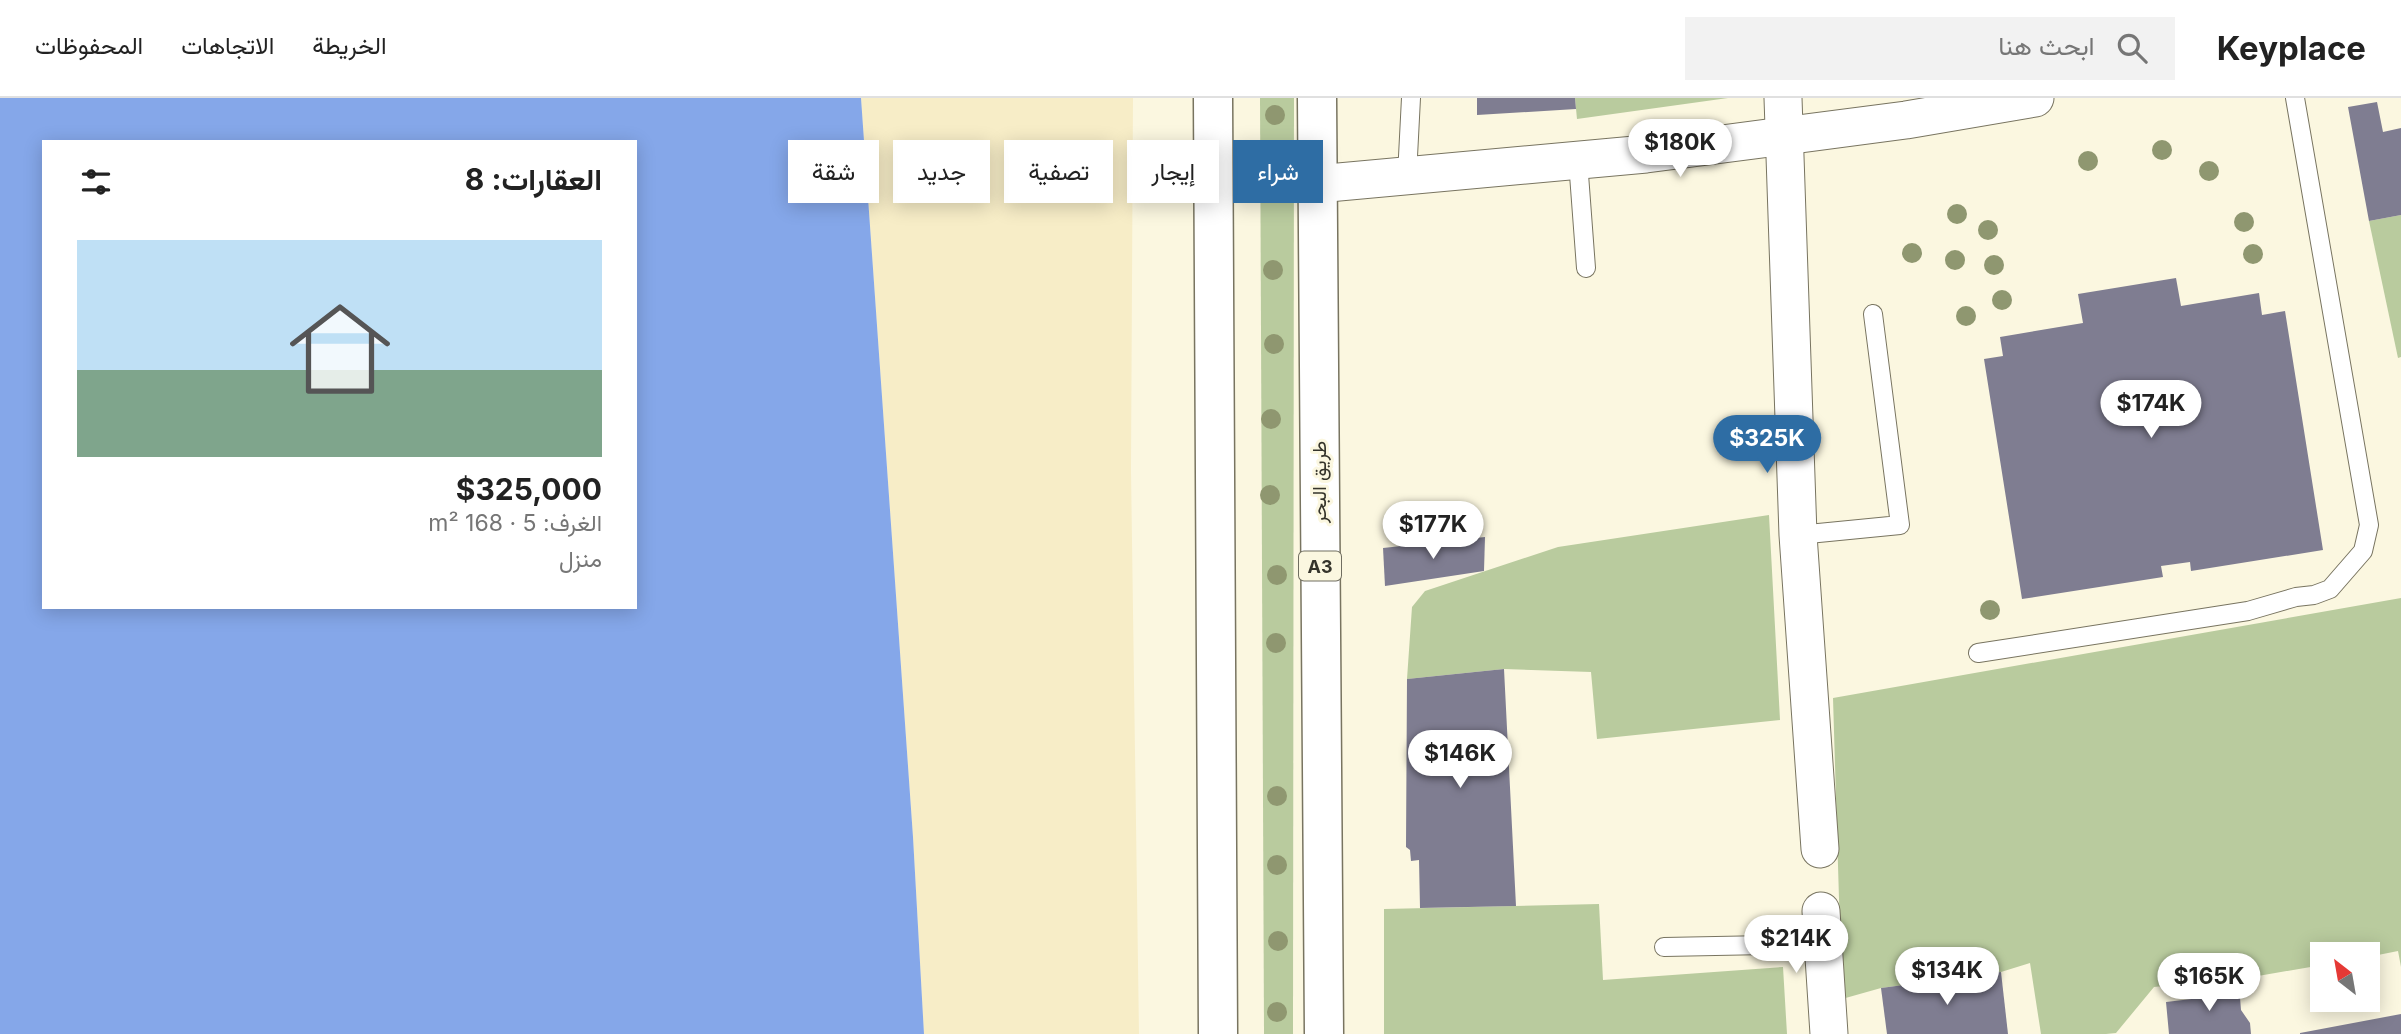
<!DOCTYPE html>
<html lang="ar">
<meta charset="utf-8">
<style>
:root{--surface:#fff;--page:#f2f2f2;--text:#222;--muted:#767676;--line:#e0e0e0;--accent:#2e6da4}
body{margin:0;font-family:Inter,Vazirmatn,sans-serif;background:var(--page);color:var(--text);direction:rtl;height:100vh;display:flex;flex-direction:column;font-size:26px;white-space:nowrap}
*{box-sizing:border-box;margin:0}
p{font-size:23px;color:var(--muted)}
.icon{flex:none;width:38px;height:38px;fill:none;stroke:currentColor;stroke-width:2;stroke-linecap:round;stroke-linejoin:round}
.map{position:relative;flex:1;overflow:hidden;direction:ltr}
.details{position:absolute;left:42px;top:42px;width:595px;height:469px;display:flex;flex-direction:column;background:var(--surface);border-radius:0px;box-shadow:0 4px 18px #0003;direction:rtl}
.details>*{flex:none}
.guide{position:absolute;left:658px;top:42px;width:665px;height:63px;direction:rtl;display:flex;gap:14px}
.needle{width:46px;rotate:329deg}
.fabs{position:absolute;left:2310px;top:844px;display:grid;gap:14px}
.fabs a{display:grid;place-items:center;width:70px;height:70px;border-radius:0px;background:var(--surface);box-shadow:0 4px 18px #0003;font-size:35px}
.price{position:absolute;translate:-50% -60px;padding:0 16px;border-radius:24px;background:#fff;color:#222;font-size:23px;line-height:46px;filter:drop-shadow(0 2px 4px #0008)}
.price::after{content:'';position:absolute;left:50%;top:42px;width:21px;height:16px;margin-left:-10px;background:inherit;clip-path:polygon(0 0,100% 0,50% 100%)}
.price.on{background:var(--accent);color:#fff}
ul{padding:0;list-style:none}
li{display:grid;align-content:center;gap:14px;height:371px;padding:0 35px}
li+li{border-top:2px solid var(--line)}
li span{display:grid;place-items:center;height:217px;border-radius:0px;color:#555}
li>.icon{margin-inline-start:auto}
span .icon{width:126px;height:126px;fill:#fffc;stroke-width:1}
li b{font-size:30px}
h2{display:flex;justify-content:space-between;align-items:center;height:84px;padding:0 35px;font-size:30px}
.chip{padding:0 24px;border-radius:0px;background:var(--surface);box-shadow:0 4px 18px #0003;font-size:24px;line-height:63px}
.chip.on{background:var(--accent);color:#fff}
header{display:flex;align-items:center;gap:42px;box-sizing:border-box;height:98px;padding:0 35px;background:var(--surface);border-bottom:2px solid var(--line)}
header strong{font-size:33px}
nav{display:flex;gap:38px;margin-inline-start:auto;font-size:24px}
.search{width:490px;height:63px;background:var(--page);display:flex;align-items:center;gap:18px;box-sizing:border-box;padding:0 24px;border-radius:0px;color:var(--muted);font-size:26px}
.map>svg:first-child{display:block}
.green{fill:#b9cb9e}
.sand{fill:#f7edc7}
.water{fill:#85a7e9;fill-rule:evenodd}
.building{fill:#7f7d91}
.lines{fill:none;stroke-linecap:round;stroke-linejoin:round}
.service-casing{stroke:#787460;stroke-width:20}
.minor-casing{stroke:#787460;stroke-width:39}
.trunk-casing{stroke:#787460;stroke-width:41}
.service{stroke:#fff;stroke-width:18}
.minor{stroke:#fff;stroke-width:37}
.trunk{stroke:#fff;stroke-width:38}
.tree{fill:#8f9770}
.labels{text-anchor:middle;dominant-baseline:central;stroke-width:6;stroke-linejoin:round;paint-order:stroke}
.shield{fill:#fbf7e0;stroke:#706e61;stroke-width:2}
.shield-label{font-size:18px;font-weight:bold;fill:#35342b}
.street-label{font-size:19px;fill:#35342b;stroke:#fbf7e0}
</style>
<header>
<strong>Keyplace</strong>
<div class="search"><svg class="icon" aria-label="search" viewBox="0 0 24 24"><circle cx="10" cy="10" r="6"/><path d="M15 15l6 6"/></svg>ابحث هنا</div>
<nav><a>الخريطة</a><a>الاتجاهات</a><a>المحفوظات</a></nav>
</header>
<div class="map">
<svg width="2401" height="936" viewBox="0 0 2401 936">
<rect width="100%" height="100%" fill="#fbf7e0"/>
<g class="green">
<path d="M1260,0H1294L1293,936H1264Z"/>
<path d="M1575,0H1728L1577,21Z"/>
<path d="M2401,117V259L2398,260L2369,123Z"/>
<path d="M1769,417L1780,622L1597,641L1591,574L1504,571L1407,581L1412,509L1425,493L1558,449Z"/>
<path d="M2401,500V869L2398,853L2368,859V856H2322V867L2258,878L2154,889L2116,935L2106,936H2041L2030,865L2001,874L1881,890L1842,901L1833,600Z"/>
<path d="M1599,806L1603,882L1783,869L1787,936H1384V811Z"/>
</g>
<path class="sand" d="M861,0H1133L1131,372L1139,936H924L913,739Z"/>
<path class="water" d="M0,0H861L913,739L924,936H0ZM44,44H635V509H44Z"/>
<g class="building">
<path d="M1477,0H1575L1576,11L1477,17Z"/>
<path d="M2377,4L2383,34L2401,30V117L2369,123L2348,9Z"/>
<path d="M2176,180L2181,208L2259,195L2262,217L2285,213L2323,452L2191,473L2190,464L2161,468L2163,479L2022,501L1984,261L2003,258L2000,239L2083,225L2078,196Z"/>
<path d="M1485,439L1484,473L1385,488L1383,450Z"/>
<path d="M1504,571L1516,808L1420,810L1419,762L1411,763L1410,752L1406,749L1407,581Z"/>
<path d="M2001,874L2008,936H1887L1881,890Z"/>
<path d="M2239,887L2241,912L2250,925L2251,936H2169L2166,904L2200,900L2199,891Z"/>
<path d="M2401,916V936H2300V935Z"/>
</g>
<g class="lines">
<defs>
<g id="service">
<path d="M1578,63L1586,170"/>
<path d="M1407,78L1411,0"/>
<path d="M1798,437L1900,427L1873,216"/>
<path d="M1978,555L2248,513L2296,499L2314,497L2330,491L2363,453L2369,427L2295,0"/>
<path d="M1664,849L1823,846"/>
</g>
<g id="minor">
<path d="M1783,0L1798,437L1820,751"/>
<path d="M1317,86L1646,56L1906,22L2035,0"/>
<path d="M1821,813L1829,936"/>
</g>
<g id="trunk">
<path d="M1213,0L1218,936"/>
<path d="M1317,0L1324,936"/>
</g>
</defs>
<use href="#service" class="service-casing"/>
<use href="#minor" class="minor-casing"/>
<use href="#trunk" class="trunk-casing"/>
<use href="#service" class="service"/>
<use href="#minor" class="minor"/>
<use href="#trunk" class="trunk"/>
</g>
<g class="tree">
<circle cx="1275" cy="17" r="10"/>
<circle cx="2162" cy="52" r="10"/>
<circle cx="2088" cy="63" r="10"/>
<circle cx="2209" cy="73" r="10"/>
<circle cx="1272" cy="87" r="10"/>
<circle cx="1957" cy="116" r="10"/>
<circle cx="2244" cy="124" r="10"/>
<circle cx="1988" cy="132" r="10"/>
<circle cx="1912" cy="155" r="10"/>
<circle cx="2253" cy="156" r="10"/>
<circle cx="1955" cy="162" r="10"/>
<circle cx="1994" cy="167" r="10"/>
<circle cx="1273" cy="172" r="10"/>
<circle cx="2002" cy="202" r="10"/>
<circle cx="1966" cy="218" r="10"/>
<circle cx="1274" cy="246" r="10"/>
<circle cx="1271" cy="321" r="10"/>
<circle cx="1270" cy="397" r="10"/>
<circle cx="1277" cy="477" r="10"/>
<circle cx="1990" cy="512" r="10"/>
<circle cx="1276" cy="545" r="10"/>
<circle cx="1277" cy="698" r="10"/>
<circle cx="1277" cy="767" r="10"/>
<circle cx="1278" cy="843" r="10"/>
<circle cx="1277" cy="914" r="10"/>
</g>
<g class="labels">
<rect class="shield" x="1299" y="453.5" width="42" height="29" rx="5"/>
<g class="shield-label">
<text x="1320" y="468">A3</text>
</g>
<g class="street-label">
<text transform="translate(1319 384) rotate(-90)">طريق البحر</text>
</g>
</g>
</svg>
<div class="fabs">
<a><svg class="needle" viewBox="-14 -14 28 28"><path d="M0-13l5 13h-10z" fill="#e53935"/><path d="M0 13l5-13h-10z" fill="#767676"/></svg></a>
</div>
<b class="price" style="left:1680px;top:81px">$180K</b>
<b class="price" style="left:2151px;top:342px">$174K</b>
<b class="price on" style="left:1767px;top:377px">$325K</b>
<b class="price" style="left:1433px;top:463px">$177K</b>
<b class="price" style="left:1460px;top:692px">$146K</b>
<b class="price" style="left:1796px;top:877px">$214K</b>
<b class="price" style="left:1947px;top:909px">$134K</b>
<b class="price" style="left:2209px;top:915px">$165K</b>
<div class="guide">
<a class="chip on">شراء</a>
<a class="chip">إيجار</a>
<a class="chip">تصفية</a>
<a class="chip">جديد</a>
<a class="chip">شقة</a>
</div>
<section class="details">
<h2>العقارات: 8<svg class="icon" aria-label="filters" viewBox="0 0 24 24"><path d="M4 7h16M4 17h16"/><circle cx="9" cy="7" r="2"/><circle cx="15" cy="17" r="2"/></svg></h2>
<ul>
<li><span style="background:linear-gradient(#bfe0f5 60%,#7fa58c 0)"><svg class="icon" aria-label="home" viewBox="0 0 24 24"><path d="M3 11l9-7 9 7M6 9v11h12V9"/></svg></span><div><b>$325,000</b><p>الغرف: 5 · 168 m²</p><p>منزل</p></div></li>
</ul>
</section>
</div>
